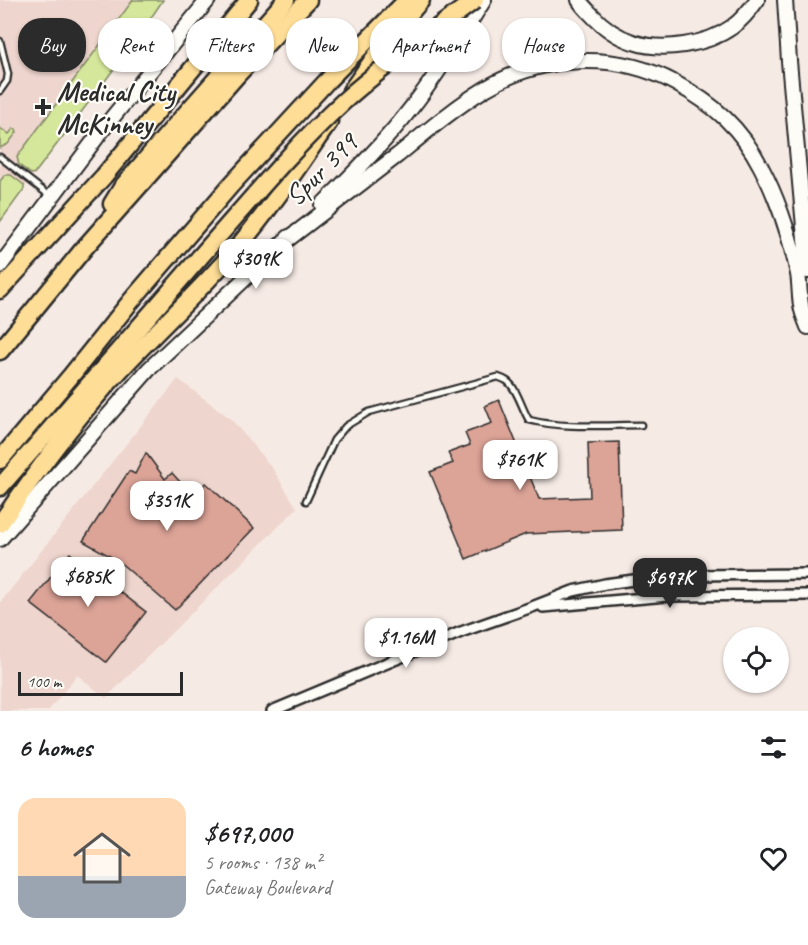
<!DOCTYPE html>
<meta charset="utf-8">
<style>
:root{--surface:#fff;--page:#f2f2f2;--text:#202124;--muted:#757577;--line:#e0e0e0;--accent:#2b2b2b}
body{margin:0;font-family:Caveat,sans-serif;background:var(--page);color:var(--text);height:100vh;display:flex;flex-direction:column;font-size:22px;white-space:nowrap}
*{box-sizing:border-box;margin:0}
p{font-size:20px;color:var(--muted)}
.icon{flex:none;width:33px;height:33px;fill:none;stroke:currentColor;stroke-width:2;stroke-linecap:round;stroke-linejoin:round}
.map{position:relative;height:711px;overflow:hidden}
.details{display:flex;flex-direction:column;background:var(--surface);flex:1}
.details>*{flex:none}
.guide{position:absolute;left:18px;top:18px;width:772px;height:54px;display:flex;gap:12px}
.tools{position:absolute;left:723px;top:627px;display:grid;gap:12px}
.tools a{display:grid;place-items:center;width:66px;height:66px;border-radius:50%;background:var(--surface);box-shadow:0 2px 4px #0004;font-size:30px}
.scale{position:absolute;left:18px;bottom:15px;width:165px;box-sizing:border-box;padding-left:6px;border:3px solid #2b2b2b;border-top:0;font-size:16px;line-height:21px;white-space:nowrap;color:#2b2b2b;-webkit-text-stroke:4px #fdfcf7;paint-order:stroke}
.price{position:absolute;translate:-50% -51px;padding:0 14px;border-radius:12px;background:#fff;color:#222;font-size:20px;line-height:39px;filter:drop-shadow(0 2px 3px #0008)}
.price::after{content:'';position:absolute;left:50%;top:36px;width:18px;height:14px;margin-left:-9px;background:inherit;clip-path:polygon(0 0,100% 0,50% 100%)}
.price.selected{background:var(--accent);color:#fff}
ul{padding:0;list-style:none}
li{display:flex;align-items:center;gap:18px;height:150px;padding:0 18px}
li+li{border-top:2px solid var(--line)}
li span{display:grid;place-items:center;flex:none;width:168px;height:120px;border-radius:18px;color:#555}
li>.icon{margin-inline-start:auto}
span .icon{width:72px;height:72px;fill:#fffc;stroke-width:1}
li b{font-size:26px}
h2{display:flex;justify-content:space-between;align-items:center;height:72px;padding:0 18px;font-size:26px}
.tag{padding:0 21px;border-radius:24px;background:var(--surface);box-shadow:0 2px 4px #0004;font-size:21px;line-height:54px}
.tag.selected{background:var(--accent);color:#fff}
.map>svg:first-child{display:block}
.built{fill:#eed5cd}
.green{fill:#d5e79b;stroke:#808963;stroke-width:1.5}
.building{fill:#dca397;stroke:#2b2b2b;stroke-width:1.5}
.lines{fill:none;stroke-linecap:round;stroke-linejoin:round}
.lane-casing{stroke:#2b2b2b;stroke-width:9}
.street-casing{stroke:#2b2b2b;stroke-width:14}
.secondary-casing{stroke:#2b2b2b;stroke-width:18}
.highway-casing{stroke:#2b2b2b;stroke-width:21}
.lane{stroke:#fdfcf7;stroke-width:4.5}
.street{stroke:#fdfcf7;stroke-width:9}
.secondary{stroke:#fdfcf7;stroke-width:14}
.highway{stroke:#fedd96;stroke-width:16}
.highway-bridge-casing{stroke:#2b2b2b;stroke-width:21;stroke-linecap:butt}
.highway-bridge{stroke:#fedd96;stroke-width:16}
.poi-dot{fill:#2b2b2b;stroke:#fdfcf7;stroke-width:2}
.labels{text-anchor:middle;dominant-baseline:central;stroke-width:4.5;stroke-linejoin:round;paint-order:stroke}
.poi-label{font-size:28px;font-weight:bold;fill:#2b2b2b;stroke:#fdfcf7;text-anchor:start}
.street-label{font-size:28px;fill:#2b2b2b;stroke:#fdfcf7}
</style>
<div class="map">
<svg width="808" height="711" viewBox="0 0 808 711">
<rect width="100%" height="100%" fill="#f6eae4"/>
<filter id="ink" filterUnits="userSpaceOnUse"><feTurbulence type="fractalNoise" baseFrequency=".0167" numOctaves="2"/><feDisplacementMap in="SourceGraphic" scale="12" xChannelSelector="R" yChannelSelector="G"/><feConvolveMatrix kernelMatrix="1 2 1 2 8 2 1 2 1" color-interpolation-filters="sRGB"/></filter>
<g filter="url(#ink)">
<g class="built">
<path d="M0,0H163L136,40L35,173L0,222Z"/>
<path d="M178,379L231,419L272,468L297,508L106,698L77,675L48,711H0V603Z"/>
</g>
<g class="green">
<path d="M133,0H163L136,40L35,173L31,174L19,165L17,157Z"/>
<path d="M0,128L9,134L13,129H16L17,132L8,144L0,148Z"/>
<path d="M5,175H11L24,185V189L0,222V181Z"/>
</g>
<g class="building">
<path d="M499,400L539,499L590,497L588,443L619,442L622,530L526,534L466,559L430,472L453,463L448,453L470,445L465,433L492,423L485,406Z"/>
<path d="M146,453L165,479L172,473L191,494L206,483L254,528L175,610L117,560L83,541L129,471L135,474Z"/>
<path d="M70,553L146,612L106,662L30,603Z"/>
</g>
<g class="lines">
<defs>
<g id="lane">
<path d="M0,41L8,74L7,81L0,91"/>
<path d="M0,157L50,196"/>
<path d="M306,501L334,440L346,426L369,412L498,377C501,378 504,379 507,381C517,388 522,409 529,420C563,429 606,425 641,425"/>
</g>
<g id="street">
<path d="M543,607L667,596L808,595"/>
<path d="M272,711L461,632L532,607L573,591L605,584L648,578L693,575L808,574"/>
</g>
<g id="secondary">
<path d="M579,0C582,5 587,10 591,14C603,27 617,37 633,42C662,52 707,45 732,27C742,20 750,10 757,0"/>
<path d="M785,0L789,61L808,271"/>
<path d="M322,205C353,174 385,142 412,107C439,73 461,36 484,0"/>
<path d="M283,243C321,214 360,184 398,155C426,132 454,108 485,89C541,55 616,51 675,83C714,104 741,128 761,167C779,201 790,236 798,274C800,285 799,298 802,310C803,315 806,321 808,327"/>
<path d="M0,266L103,129L208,0"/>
<path d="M0,539L149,369L289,237"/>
</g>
<g id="highway">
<path d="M351,91L388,39L421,0"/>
<path d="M112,204L123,186L166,136L286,0"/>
<path d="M0,290L104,176L249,0"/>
<path d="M0,351L86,246L238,74L308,0"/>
<path d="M0,460L70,377L131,301L231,185L327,81L407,0"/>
<path d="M0,487L200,257"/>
<path d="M0,524C37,470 76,417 121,369C158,329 199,292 235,250C270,210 299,165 329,122"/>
</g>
</defs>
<use href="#lane" class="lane-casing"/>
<use href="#street" class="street-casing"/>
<use href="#secondary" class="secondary-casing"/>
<use href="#highway" class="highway-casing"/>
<use href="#lane" class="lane"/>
<use href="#street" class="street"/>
<use href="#secondary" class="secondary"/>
<use href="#highway" class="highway"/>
<defs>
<path id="highway-bridge" d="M200,257C247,204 292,149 344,101C385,64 431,33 475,0"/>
</defs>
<use href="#highway-bridge" class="highway-bridge-casing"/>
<use href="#highway-bridge" class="highway-bridge"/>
</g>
</g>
<path class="poi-dot" d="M40 98h6v6h6v6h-6v6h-6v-6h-6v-6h6z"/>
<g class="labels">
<g class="poi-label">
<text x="57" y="91">Medical City<tspan x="57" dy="32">McKinney</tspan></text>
</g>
<g class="street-label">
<text transform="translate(321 169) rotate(-45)">Spur 399</text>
</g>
</g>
</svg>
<div class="tools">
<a><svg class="icon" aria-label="locate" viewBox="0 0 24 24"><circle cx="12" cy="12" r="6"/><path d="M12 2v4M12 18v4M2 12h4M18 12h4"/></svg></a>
</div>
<div class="scale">100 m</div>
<b class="price" style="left:256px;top:290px">$309K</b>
<b class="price" style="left:520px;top:491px">$761K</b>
<b class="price" style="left:167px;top:532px">$351K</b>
<b class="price" style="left:88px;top:608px">$685K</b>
<b class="price selected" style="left:670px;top:609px">$697K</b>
<b class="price" style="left:406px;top:669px">$1.16M</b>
<div class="guide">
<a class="tag selected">Buy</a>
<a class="tag">Rent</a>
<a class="tag">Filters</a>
<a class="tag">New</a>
<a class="tag">Apartment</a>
<a class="tag">House</a>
</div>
</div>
<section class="details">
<h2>6 homes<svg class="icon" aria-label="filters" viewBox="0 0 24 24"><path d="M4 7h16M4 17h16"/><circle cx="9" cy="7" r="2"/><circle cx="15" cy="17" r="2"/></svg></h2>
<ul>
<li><span style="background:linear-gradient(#ffd9b3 65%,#9aa5b1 0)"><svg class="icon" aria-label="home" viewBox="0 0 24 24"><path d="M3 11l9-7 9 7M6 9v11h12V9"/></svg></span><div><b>$697,000</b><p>5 rooms · 138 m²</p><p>Gateway Boulevard</p></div><svg class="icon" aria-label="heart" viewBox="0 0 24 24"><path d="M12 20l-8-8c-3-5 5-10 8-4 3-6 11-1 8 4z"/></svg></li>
</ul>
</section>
